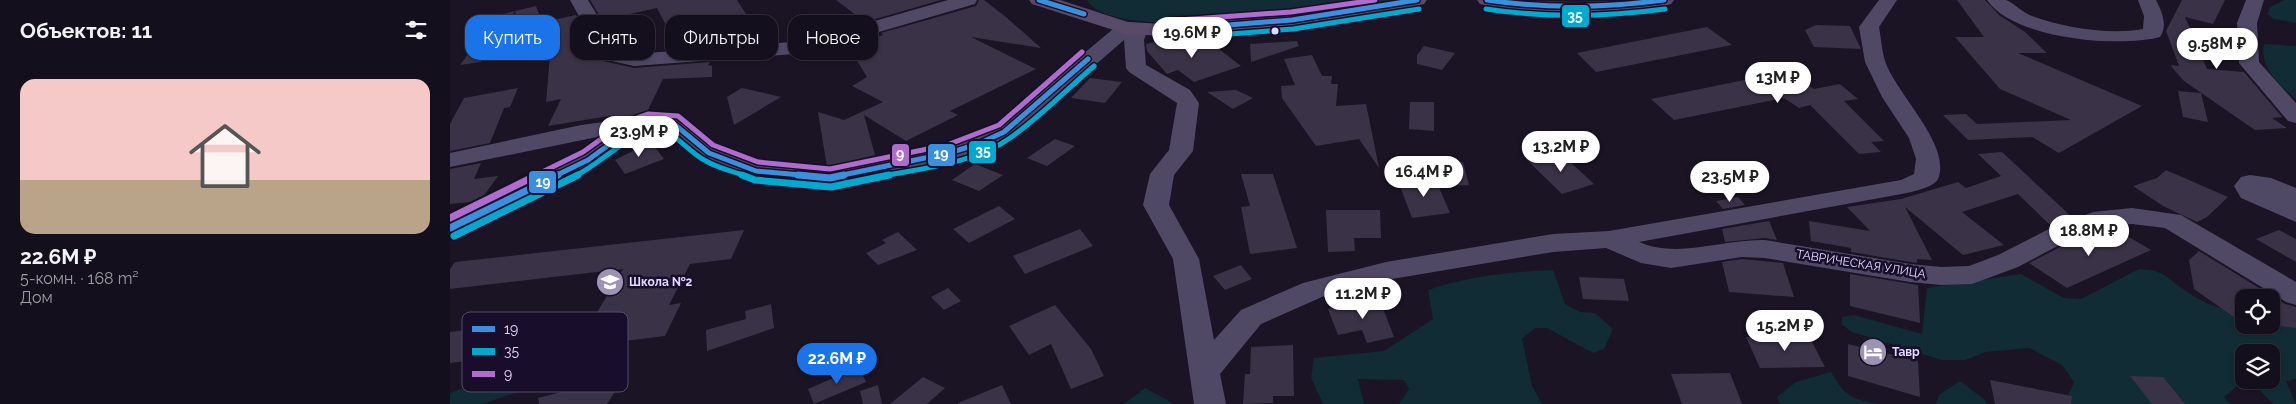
<!DOCTYPE html>
<html lang="ru">
<meta charset="utf-8">
<style>
:root{--surface:#140f1c;--page:#1d1825;--text:#f1f3f6;--muted:#9d9ca3;--line:#332f3b;--accent:#1a73e8}
body{margin:0;font-family:Raleway,sans-serif;background:var(--page);color:var(--text);height:100vh;display:flex;flex-direction:column;font-size:19px;white-space:nowrap}
*{box-sizing:border-box;margin:0}
p{font-size:16px;color:var(--muted)}
.icon{flex:none;width:28px;height:28px;fill:none;stroke:currentColor;stroke-width:2;stroke-linecap:round;stroke-linejoin:round}
.map{position:relative;flex:1;overflow:hidden}
.side{display:flex;flex-direction:column;background:var(--surface);width:450px}
.side>*{flex:none}
.banner{position:absolute;left:15px;top:15px;width:475px;height:45px;display:flex;gap:10px}
.buttons{position:absolute;left:1785px;top:289px;display:grid;gap:10px}
.buttons a{display:grid;place-items:center;width:45px;height:45px;border-radius:10px;background:var(--surface);box-shadow:0 1px 4px #0004,0 0 0 1px var(--line);font-size:25px}
.price{position:absolute;translate:-50% -42px;padding:0 11px;border-radius:18px;background:#fff;color:#222;font-size:16px;line-height:32px;filter:drop-shadow(0 1px 2px #0008)}
.price::after{content:'';position:absolute;left:50%;top:30px;width:15px;height:11px;margin-left:-8px;background:inherit;clip-path:polygon(0 0,100% 0,50% 100%)}
.price.active{background:var(--accent);color:#fff}
ul{padding:0;list-style:none}
li{display:grid;align-content:center;gap:10px;height:265px;padding:0 20px}
li span{display:grid;place-items:center;height:155px;border-radius:15px;color:#555}
li>.icon{margin-inline-start:auto}
span .icon{width:90px;height:90px;fill:#fffc;stroke-width:1}
li b{font-size:21px}
h2{display:flex;justify-content:space-between;align-items:center;height:60px;padding:0 20px;font-size:21px}
.pill{padding:0 18px;border-radius:15px;background:var(--surface);box-shadow:0 1px 4px #0004,0 0 0 1px var(--line);font-size:18px;line-height:45px}
.pill.active{background:var(--accent);color:#fff}
main{display:flex;flex:1;min-height:0}
.map>svg:first-child{display:block}
.green{fill:#112c34;fill-rule:evenodd}
.building{fill:#3a3246}
.lines{fill:none;stroke-linecap:round;stroke-linejoin:round}
.minor{fill:#504966;fill-rule:evenodd}
.major{fill:#5a4a6a;fill-rule:evenodd}
.bus-1-far1-casing{stroke:#180e2b;stroke-width:8}
.bus-1-casing{stroke:#180e2b;stroke-width:11}
.bus-2-far1-casing{stroke:#180e2b;stroke-width:8}
.bus-2-casing{stroke:#180e2b;stroke-width:11}
.bus-3-far1-casing{stroke:#180e2b;stroke-width:8}
.bus-3-casing{stroke:#180e2b;stroke-width:11}
.bus-1-far1{stroke:#3a90db;stroke-width:5}
.bus-1{stroke:#3a90db;stroke-width:7}
.bus-2-far1{stroke:#00a9ce;stroke-width:5}
.bus-2{stroke:#00a9ce;stroke-width:7}
.bus-3-far1{stroke:#b06ccc;stroke-width:5}
.bus-3{stroke:#b06ccc;stroke-width:7}
.bus-dot{fill:#e4d8ff;stroke:#180e2b;stroke-width:2}
.labels{text-anchor:middle;dominant-baseline:central;stroke-width:5;stroke-linejoin:round;paint-order:stroke}
.street-label{font-size:12px;fill:#e4d8ff;stroke:#180e2b}
.poi-label{font-size:12px;font-weight:bold;fill:#e4d8ff;stroke:#180e2b;text-anchor:start}
.key{fill:#180e2b;stroke:#554b6b;stroke-width:1}
.key-label{font-size:14px;fill:#e4d8ff}
.line-badge{stroke:#180e2b;stroke-width:2}
.badge-label{font-size:14px;text-anchor:middle;font-weight:bold;fill:#fff}
</style>
<main>
<section class="side">
<h2>Объектов: 11<svg class="icon" aria-label="filters" viewBox="0 0 24 24"><path d="M4 7h16M4 17h16"/><circle cx="9" cy="7" r="2"/><circle cx="15" cy="17" r="2"/></svg></h2>
<ul>
<li><span style="background:linear-gradient(#f6c9c9 65%,#b9a48a 0)"><svg class="icon" aria-label="home" viewBox="0 0 24 24"><path d="M3 11l9-7 9 7M6 9v11h12V9"/></svg></span><div><b>22.6M ₽</b><p>5-комн. · 168 m²</p><p>Дом</p></div></li>
</ul>
</section>
<div class="map">
<svg width="1846" height="404" viewBox="0 0 1846 404">
<rect width="100%" height="100%" fill="#1a1425"/>
<g class="green">
<path d="M637,0H951C903,9 662,47 637,0Z"/>
<path d="M1835,0H1846V23L1824,19L1817,14L1820,7Z"/>
<path d="M1814,44L1846,46V100C1830,84 1809,68 1814,44Z"/>
<path d="M1689,269C1718,271 1714,277 1736,291C1752,303 1774,311 1794,313V325H1821L1846,319V379L1836,381L1846,404H1823L1801,381L1792,382L1774,397L1780,404H1614L1624,382L1612,365L1579,348L1536,352L1515,360H1492L1402,332L1392,325V317L1404,315L1472,334L1477,288L1571,274L1614,298L1631,299ZM1794,352H1821V380H1794Z"/>
<path d="M1103,270L1115,304L1130,312L1145,313L1163,329L1154,349L1143,353L1097,328H1085L1072,339L1082,386L1092,404H949L959,389L954,380L908,379L914,404H873L861,378L864,358L934,351L983,319L978,290C1020,276 1059,272 1103,270Z"/>
<path d="M1381,372C1395,396 1401,399 1429,404H1330L1327,397L1346,382Z"/>
<path d="M96,378L89,385L32,404H0V393L19,386Z"/>
<path d="M1510,381L1535,400L1537,404H1486L1489,395Z"/>
<path d="M695,388L721,402L722,404H674Z"/>
</g>
<g class="building">
<path d="M140,0H287L310,36L275,45L243,48L230,23L217,27L207,8L171,16L188,52H184L169,48Z"/>
<path d="M386,0H491L415,22Z"/>
<path d="M529,0H534L556,17L591,48L521,37L586,69L500,111L508,115L456,141L414,115L425,155L377,167L368,112L394,120L433,102L402,86L417,77L398,46L433,35L431,33L526,6Z"/>
<path d="M1507,0H1535L1549,15L1575,32L1597,53H1568L1692,106L1609,153L1582,137L1518,140L1493,115L1516,114L1527,124L1621,120L1550,89L1505,37H1534Z"/>
<path d="M1732,0H1775L1763,24L1735,17L1757,69L1794,72L1832,117L1822,118L1837,128L1805,130L1734,81L1720,65L1729,66L1716,31Z"/>
<path d="M86,6L95,30L71,36L65,11L31,62L10,65L23,47L26,46L20,22Z"/>
<path d="M126,15L153,61L184,68L260,62L258,65L262,66V77L213,79L196,114L162,119L165,115L98,126L111,99L96,102L103,20Z"/>
<path d="M1366,25L1400,26L1411,49L1364,47L1355,30Z"/>
<path d="M1257,27L1282,45L1146,72L1127,53Z"/>
<path d="M752,36L791,66L744,82L728,70L717,74L697,51L696,44L710,41L717,48Z"/>
<path d="M847,41L849,46L801,62L800,44Z"/>
<path d="M974,46L1005,53L992,70L967,64V55Z"/>
<path d="M862,55L872,76H882L881,84H888L886,106L916,104L929,168L909,139L866,146L832,98L831,86L845,85L834,59Z"/>
<path d="M1334,72L1364,89L1390,84L1408,99L1394,101L1434,141L1421,142L1431,152L1409,154L1360,105L1349,108L1334,98L1224,120L1201,99Z"/>
<path d="M640,78L672,82L655,103L621,98Z"/>
<path d="M68,88L60,107L54,108L40,143L0,151V124L14,98Z"/>
<path d="M292,88L331,97L284,125L277,97Z"/>
<path d="M786,90L803,98L783,109L757,92Z"/>
<path d="M1728,91L1751,93L1758,122L1733,117Z"/>
<path d="M960,102H984V131L959,129Z"/>
<path d="M605,139L625,146L597,166L577,158Z"/>
<path d="M201,142L214,159L175,174L165,160Z"/>
<path d="M1103,146L1144,184L1112,194L1076,159L1103,158Z"/>
<path d="M1552,152L1623,218L1601,226L1568,194L1512,212L1554,245L1513,255L1455,207L1482,260L1467,259V263L1401,252V248L1361,241L1359,221L1420,231L1397,207L1451,199L1508,182L1516,188L1551,176L1528,154Z"/>
<path d="M1013,162L1019,185L999,186L994,163Z"/>
<path d="M31,163L24,179L48,176L30,201L0,204V169Z"/>
<path d="M525,164L553,175L529,191L502,180Z"/>
<path d="M1716,170L1778,197L1757,217L1747,222L1713,206L1683,186L1707,178Z"/>
<path d="M791,174H823L847,248L800,254L791,207L800,206Z"/>
<path d="M985,178L1000,213L962,218L948,181Z"/>
<path d="M1288,197L1295,205L1273,209L1266,201Z"/>
<path d="M549,206L565,219L519,243L503,229Z"/>
<path d="M876,210H930L931,238H904L905,251L878,252Z"/>
<path d="M1319,221L1327,240L1315,238L1275,242L1272,229Z"/>
<path d="M1662,227L1701,250L1617,288L1579,263L1618,243Z"/>
<path d="M630,229L643,246L575,274L563,256Z"/>
<path d="M294,230L281,259L240,264L219,305L231,303L215,336L0,363V332L146,314L173,269L0,289V269L5,262Z"/>
<path d="M1829,230L1846,239V262L1806,239Z"/>
<path d="M448,232L467,250L428,265L416,253L436,243L432,240Z"/>
<path d="M1749,251L1835,304L1846,307V328L1821,325V298H1794V321L1788,320L1744,289L1739,260Z"/>
<path d="M1292,259L1333,263L1344,297L1279,292L1272,262Z"/>
<path d="M791,265L802,279L775,290L763,276Z"/>
<path d="M1400,274L1468,285L1470,323L1400,306Z"/>
<path d="M1129,277L1174,279L1179,301L1133,299Z"/>
<path d="M498,288L511,301L494,310L481,297Z"/>
<path d="M929,298L944,337L917,343L912,330L888,335L878,309Z"/>
<path d="M321,304L324,328L257,351L256,330L296,319L295,311Z"/>
<path d="M605,305L641,349L654,376L621,389L601,344L579,355L559,326Z"/>
<path d="M1359,336L1375,367L1310,368L1296,337Z"/>
<path d="M1398,344L1468,361L1470,397L1398,376Z"/>
<path d="M843,345L844,396H823V403L793,404L795,374H800L801,347Z"/>
<path d="M409,367L416,382L364,404L358,389Z"/>
<path d="M1280,373L1292,404H1232L1221,374Z"/>
<path d="M151,376H175L157,404H89L88,398L147,383Z"/>
<path d="M1680,376L1713,377L1735,404H1702Z"/>
<path d="M473,377L495,388L477,404H440Z"/>
<path d="M1540,380L1622,396L1621,404H1545Z"/>
<path d="M428,385L432,404H413L410,391Z"/>
<path d="M552,385L561,404H508V403Z"/>
</g>
<g class="lines">
<g class="minor">
<path d="M120,0H138L168,50L184,54L355,41L498,0H527L525,4L357,53L184,66L153,59Z"/>
<path d="M1429,0H1447L1429,27C1431,38 1432,51 1435,61C1446,94 1502,145 1488,179C1484,187 1465,191 1457,193L1189,242C1228,259 1272,239 1315,240L1460,264L1491,267L1519,266L1548,255L1599,229L1643,212L1682,208L1731,215L1846,282V305L1836,302L1715,228L1682,224L1656,226L1617,241L1568,267L1522,284L1491,285L1460,282L1315,258L1292,257L1221,268L1191,263L1156,248L1103,252L936,280L872,297L811,324L770,374L776,404H744L723,259L693,205L700,174L719,150L727,103L679,72L676,68L674,40L562,137L536,149L507,158L445,173L380,185L298,176L251,158L218,131L201,130L187,135L146,165L9,234L0,236V218L130,155L157,135L0,167V153L131,125L199,116L232,119L267,148L310,164L380,171L445,159L520,139L546,127L669,24H695L698,28L694,40L696,65L740,90L749,103L743,151L724,175L719,205L749,259L764,340L791,310L853,283L936,262L1103,234L1159,231L1451,180L1464,174L1466,159L1459,138L1432,97L1415,62L1409,27Z"/>
<path d="M1537,0C1543,0 1551,0 1556,0C1563,2 1573,13 1582,16C1615,28 1659,35 1693,29L1694,16L1688,0H1706C1712,12 1718,25 1710,37C1668,48 1563,39 1537,0Z"/>
<path d="M1796,0H1814L1807,23L1809,62L1846,103V123L1838,121L1789,63L1787,23Z"/>
<path d="M1800,175L1821,178L1846,188V222L1791,198L1784,186L1791,177Z"/>
</g>
<g class="major">
<path d="M579,0H610L678,22L715,24L857,15L914,7L942,0H977L974,4L914,19L857,27L715,36L676,34L582,4Z"/>
<path d="M1027,0L1126,2L1224,0L1221,4C1161,19 1090,19 1030,4Z"/>
</g>
<defs>
<g id="bus-1-far1">
<path d="M589,0L634,14"/>
<path d="M1037,0C1097,9 1154,8 1214,0"/>
<path d="M715,30L842,20L967,0"/>
<path d="M105,176L138,160L179,130L199,123L224,124L259,153L306,171L362,176"/>
<path d="M388,176L499,153L528,144L554,132L638,59"/>
</g>
<g id="bus-1">
<path d="M348,175L380,178L394,175"/>
<path d="M0,228L108,175"/>
</g>
<g id="bus-2-far1">
<path d="M1036,9C1096,18 1155,17 1215,9"/>
<path d="M715,39L843,29L969,9"/>
<path d="M125,176C146,166 162,149 183,138C221,117 229,147 256,161C268,168 282,171 295,176"/>
<path d="M433,176C474,168 525,163 560,138C590,117 616,90 644,66"/>
</g>
<g id="bus-2">
<path d="M292,175L305,180L381,187L439,175"/>
<path d="M4,236L128,175"/>
</g>
<g id="bus-3-far1">
<path d="M715,21L841,12L925,0"/>
<path d="M84,176L133,152L175,122L198,114L228,116L263,145L308,162L380,169L497,145L549,125L632,52"/>
</g>
<path id="bus-3" d="M0,218L87,175"/>
</defs>
<use href="#bus-1-far1" class="bus-1-far1-casing"/>
<use href="#bus-1" class="bus-1-casing"/>
<use href="#bus-2-far1" class="bus-2-far1-casing"/>
<use href="#bus-2" class="bus-2-casing"/>
<use href="#bus-3-far1" class="bus-3-far1-casing"/>
<use href="#bus-3" class="bus-3-casing"/>
<use href="#bus-1-far1" class="bus-1-far1"/>
<use href="#bus-1" class="bus-1"/>
<use href="#bus-2-far1" class="bus-2-far1"/>
<use href="#bus-2" class="bus-2"/>
<use href="#bus-3-far1" class="bus-3-far1"/>
<use href="#bus-3" class="bus-3"/>
</g>
<defs>
<symbol id="school-disc" viewBox="-11 -11 22 22"><circle r="9.5" fill="#9d93b3" stroke="#180e2b"/><path d="M0-5L7-2L0 1L-7-2ZM-4 1L0 2.5L4 1V4Q0 6-4 4Z" fill="#fff"/></symbol>
<symbol id="hotel-disc" viewBox="-11 -11 22 22"><circle r="9.5" fill="#9d93b3" stroke="#180e2b"/><path d="M-6-4.5h1.5V1H6V5H4.5V3h-9V5H-6ZM-4 0a1.8 1.8 0 1 1 3.6 0ZM.5 0V-2.5h3Q6-2.5 6 0Z" fill="#fff"/></symbol>
</defs>
<g fill-rule="evenodd">
<use href="#school-disc" x="144" y="266" width="32" height="32"/>
<use href="#hotel-disc" x="1407" y="336" width="32" height="32"/>
</g>
<circle class="bus-dot" cx="825" cy="31" r="4.5"/>
<g class="labels">
<g class="street-label">
<text transform="translate(1411 264) rotate(9)">ТАВРИЧЕСКАЯ УЛИЦА</text>
</g>
<g class="poi-label">
<text x="179" y="282">Школа №2</text>
<text x="1442" y="352">Тавр</text>
</g>
</g>
<rect x="12" y="312" width="166" height="80" rx="8" class="key"/>
<rect x="22" y="326" width="23" height="6" fill="#3a90db"/>
<rect x="22" y="348" width="23" height="7" fill="#00a9ce"/>
<rect x="22" y="371" width="23" height="6" fill="#b06ccc"/>
<g class="key-label">
<text x="54" y="334">19</text>
<text x="54" y="356">35</text>
<text x="54" y="379">9</text>
</g>
<g class="line-badge">
<rect x="1111" y="4" width="29" height="24" rx="5" fill="#00a9ce"/>
<rect x="518" y="140" width="29" height="24" rx="5" fill="#00a9ce"/>
<rect x="441" y="143" width="19" height="24" rx="5" fill="#b06ccc"/>
<rect x="477" y="143" width="29" height="24" rx="5" fill="#3a90db"/>
<rect x="78" y="170" width="29" height="24" rx="5" fill="#3a90db"/>
</g>
<g class="badge-label">
<text x="1125" y="21">35</text>
<text x="533" y="156">35</text>
<text x="450" y="159">9</text>
<text x="491" y="159">19</text>
<text x="93" y="187">19</text>
</g>
</svg>
<div class="buttons">
<a><svg class="icon" aria-label="locate" viewBox="0 0 24 24"><circle cx="12" cy="12" r="6"/><path d="M12 2v4M12 18v4M2 12h4M18 12h4"/></svg></a>
<a><svg class="icon" aria-label="layers" viewBox="0 0 24 24"><path d="M12 4l9 5-9 5-9-5zM3 14l9 5 9-5"/></svg></a>
</div>
<b class="price" style="left:742px;top:59px">19.6M ₽</b>
<b class="price" style="left:1767px;top:70px">9.58M ₽</b>
<b class="price" style="left:1328px;top:104px">13M ₽</b>
<b class="price" style="left:189px;top:158px">23.9M ₽</b>
<b class="price" style="left:1111px;top:173px">13.2M ₽</b>
<b class="price" style="left:974px;top:198px">16.4M ₽</b>
<b class="price" style="left:1280px;top:203px">23.5M ₽</b>
<b class="price" style="left:1639px;top:257px">18.8M ₽</b>
<b class="price" style="left:913px;top:320px">11.2M ₽</b>
<b class="price" style="left:1335px;top:352px">15.2M ₽</b>
<b class="price active" style="left:387px;top:385px">22.6M ₽</b>
<div class="banner">
<a class="pill active">Купить</a>
<a class="pill">Снять</a>
<a class="pill">Фильтры</a>
<a class="pill">Новое</a>
</div>
</div>
</main>
